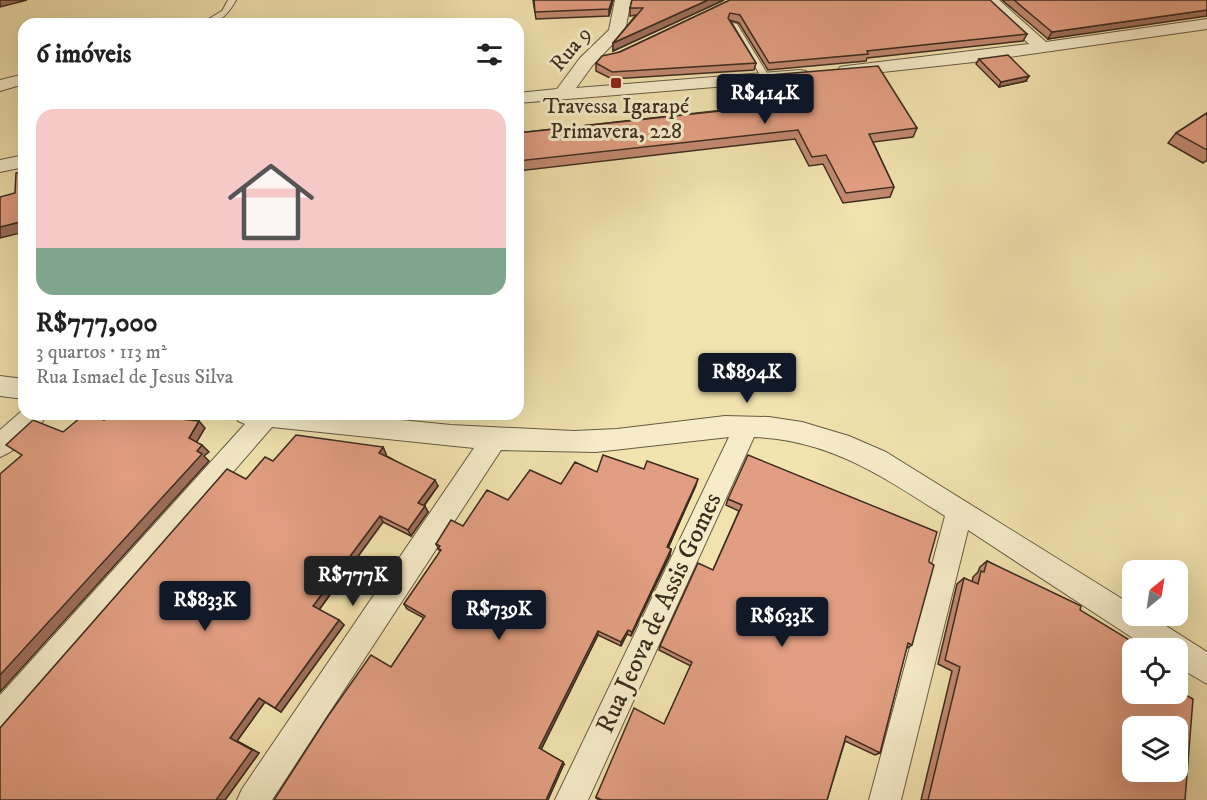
<!DOCTYPE html>
<html lang="pt">
<meta charset="utf-8">
<style>
:root{--surface:#fff;--page:#f2f2f2;--text:#222;--muted:#767676;--accent:#111827}
body{margin:0;font-family:"IM FELL DW Pica",serif;background:var(--page);color:var(--text);height:100vh;display:flex;flex-direction:column;font-size:22px;white-space:nowrap}
*{box-sizing:border-box;margin:0}
p{font-size:20px;color:var(--muted)}
.icon{flex:none;width:33px;height:33px;fill:none;stroke:currentColor;stroke-width:2;stroke-linecap:round;stroke-linejoin:round}
.map{position:relative;flex:1;overflow:hidden}
.drawer{position:absolute;left:18px;top:18px;width:506px;height:402px;display:flex;flex-direction:column;background:var(--surface);border-radius:18px;box-shadow:0 6px 24px #0002}
.drawer>*{flex:none}
.needle{width:39px;rotate:30deg}
.tools{position:absolute;left:1122px;top:560px;display:grid;gap:12px}
.tools a{display:grid;place-items:center;width:66px;height:66px;border-radius:12px;background:var(--surface);box-shadow:0 6px 24px #0002;font-size:30px}
.price{position:absolute;translate:-50% -51px;padding:0 14px;border-radius:6px;background:var(--accent);color:#fff;font-size:20px;line-height:39px;filter:drop-shadow(0 2px 3px #0008)}
.price::after{content:'';position:absolute;left:50%;top:36px;width:18px;height:14px;margin-left:-9px;background:inherit;clip-path:polygon(0 0,100% 0,50% 100%)}
.price.current{background:#222;color:#fff}
ul{padding:0;list-style:none}
li{display:grid;align-content:center;gap:12px;height:318px;padding:0 18px}
li span{display:grid;place-items:center;height:186px;border-radius:18px;color:#555}
li>.icon{margin-inline-start:auto}
span .icon{width:108px;height:108px;fill:#fffc;stroke-width:1}
li b{font-size:26px}
h2{display:flex;justify-content:space-between;align-items:center;height:72px;padding:0 18px;font-size:26px}
.map>svg:first-child{display:block}
.lines{fill:none;stroke-linecap:round;stroke-linejoin:round}
.lane-casing{stroke:#695a44;stroke-width:2}
.street-casing{stroke:#695a44;stroke-width:2}
.lane{fill:#f6ecca;fill-rule:evenodd}
.street{fill:#f6ecca;fill-rule:evenodd}
.wall{fill:#c28870;stroke:#3c2c20;stroke-width:1.5}
.shaded-wall{fill:#9e6f5b;stroke:#3c2c20;stroke-width:1.5}
.building{fill:#e29e82;stroke:#3c2c20;stroke-width:1.5;fill-rule:evenodd}
.poi-dot{fill:#8f2418;stroke:#f6ecca;stroke-width:2}
.labels{text-anchor:middle;dominant-baseline:central;stroke-width:6;stroke-linejoin:round;paint-order:stroke}
.far-street-label{font-size:22px;fill:#3c2c20;stroke:#f6ecca}
.far-poi-label{font-size:22px;fill:#3c2c20;stroke:#f6ecca}
.street-label{font-size:26px;fill:#3c2c20;stroke:#f6ecca}
</style>
<div class="map">
<svg width="1207" height="800" viewBox="0 0 1207 800">
<rect width="100%" height="100%" fill="#f1e2ae"/>
<filter id="stains"><feTurbulence type="fractalNoise" baseFrequency=".00333" numOctaves="4"/><feColorMatrix values="0 0 0 0 .2 0 0 0 0 .09 0 0 0 0 .02 0 0 0 .5 -.17"/></filter>
<radialGradient id="worn" r=".72"><stop offset=".6" stop-color="#630" stop-opacity="0"/><stop offset="1" stop-color="#630" stop-opacity=".3"/></radialGradient>
<g class="lines">
<defs>
<g id="lane">
<path d="M228,0H236C227,16 219,24 200,24L222,11Z"/>
<path d="M730,22L737,24L770,78L769,80L762,78L729,24Z"/>
</g>
<g id="street">
<path d="M615,0H631L625,31L592,66L576,88L800,70L806,71L809,75L806,79L800,80L518,103V93L557,89L580,58L609,30Z"/>
<path d="M982,0H999L1046,42L1207,19V29L974,62L846,76L840,75L837,71L840,67L846,66L1029,44Z"/>
<path d="M24,74V84L0,91V80Z"/>
<path d="M24,155V167L0,172V160Z"/>
<path d="M0,376L24,379V399L0,396Z"/>
<path d="M24,409V414H47C39,430 16,451 0,457V430Z"/>
<path d="M235,414H340L451,425L574,431L617,429L725,416L769,417L802,422L849,436L886,452L1132,605V615H1149L1207,652V684L1178,667V648H1148L968,530L901,800H869L945,516C883,477 831,440 754,437L588,800H555L729,437L596,452L501,450L272,800H237L242,789L474,448L272,427L11,729L0,733V695L245,424L238,421Z"/>
</g>
</defs>
<use href="#lane" class="lane-casing"/>
<use href="#street" class="street-casing"/>
<use href="#lane" class="lane"/>
<use href="#street" class="street"/>
</g>
<g class="wall">
<path d="M533,0H613L609,16L536,19Z"/>
<path d="M724,0L613,51V43L636,15L630,16V8Z"/>
<path d="M730,0L1027,34L1023,41L867,58L866,61L768,70L739,23L730,20L756,63L754,70L612,79L596,71V63Z"/>
<path d="M1002,0H1207L1048,39Z"/>
<path d="M979,59L1026,81L999,87L976,64Z"/>
<path d="M770,75L917,128L913,137L873,142L894,187L890,197L843,203L823,164L809,166L795,139L518,171V133L777,104L768,85Z"/>
<path d="M1207,113V160L1203,163L1168,143L1176,133Z"/>
<path d="M383,447L386,454L385,455L438,486L424,506L428,512L411,536L383,522L319,610L339,620L344,625L281,712L265,702L237,741L259,753L225,800L246,479L273,461Z"/>
<path d="M644,469L696,485L668,548L671,549L670,555L631,636L627,634L621,646L598,635L541,750L563,762L564,764L391,667L424,618L407,609L404,604L440,552L436,544L463,526L508,500L597,472Z"/>
<path d="M728,499L929,560L912,645L906,649L880,753L875,755L845,741L827,800H599L596,798V797L664,724L691,666L659,650L660,646L713,570L739,511L726,505Z"/>
<path d="M987,561L1080,610L1125,649L1126,664L1185,800H921L952,671L938,664L957,584L964,578L972,582L973,577L978,572L980,567Z"/>
</g>
<g class="shaded-wall">
<path d="M0,0H27L0,7Z"/>
<path d="M612,0H613L609,16V9Z"/>
<path d="M708,0H724L613,51V43Z"/>
<path d="M1207,10V16L1048,39L1052,32Z"/>
<path d="M1029,76L1026,81L999,87L1001,82Z"/>
<path d="M24,221V232L0,238V227Z"/>
<path d="M199,421L205,428L195,445L189,438Z"/>
<path d="M202,445L209,452L204,456L209,461L0,692V675Z"/>
<path d="M383,447L386,454L383,459L379,453Z"/>
<path d="M698,479L696,485L666,553L667,547Z"/>
<path d="M435,480L438,486L421,509L418,503Z"/>
<path d="M425,506L428,512L411,536L408,530Z"/>
<path d="M380,516L383,522L318,611L313,606Z"/>
<path d="M671,549L670,555L631,636L632,632Z"/>
<path d="M339,620L344,625L281,712L275,708Z"/>
<path d="M628,630L627,634L621,646V642Z"/>
<path d="M598,631V635L540,751L539,748Z"/>
<path d="M259,698L265,702L237,741L259,753L225,800H216L230,738Z"/>
<path d="M563,762L564,764L548,800H546Z"/>
</g>
<g class="building">
<path d="M534,0H612L609,9L535,12Z"/>
<path d="M632,0H708L613,43L643,8H630Z"/>
<path d="M730,0H990L1027,34L867,51L868,54L769,63L740,15L730,13L728,18L756,63L612,72L596,63L602,56L620,52Z"/>
<path d="M1014,0H1207V10L1052,32Z"/>
<path d="M1008,55L1029,76L1001,82L979,59Z"/>
<path d="M878,66L917,128L869,134L894,187L846,193L826,155L812,157L798,130L518,161V133L784,104L770,75Z"/>
<path d="M1207,113V150L1176,133Z"/>
<path d="M24,172V221L0,227V197L15,193L16,173Z"/>
<path d="M85,414H90L104,420L110,414H134L199,421L189,438L202,445L197,451L202,454L0,675V474L22,455L6,445L33,420L63,432Z"/>
<path d="M296,435L383,447L379,453L435,480L418,503L425,506L408,530L380,516L313,606L339,620L275,708L259,698L230,738L252,750L216,800H0V728L227,469L246,479L265,457L273,461Z"/>
<path d="M603,455L644,469L647,461L698,479L667,547L671,549L632,632L628,630L621,642L598,631L539,748L563,762L546,800H274L328,716L371,655L391,667L425,616L404,604L441,550L438,549L440,546L436,544L451,520L463,526L487,490L508,500L530,470L561,484L575,462L597,472Z"/>
<path d="M748,455L937,532L929,560V562L934,565L912,645L908,643L880,753L846,736L827,800H602L596,797L634,708L664,724L692,662L660,646L698,563L713,570L742,505L728,499Z"/>
<path d="M987,561L1081,606L1080,610L1128,639L1125,649L1130,652L1126,664L1132,667V693H1178V691L1193,699L1185,800H928L960,667L945,660L964,578L978,584L981,571L984,572ZM1132,726H1178V771H1132Z"/>
</g>
<rect class="poi-dot" x="610" y="77" width="12" height="12" rx="3"/>
<g class="labels">
<g class="far-street-label">
<text transform="translate(571 49) rotate(-50)">Rua 9</text>
</g>
<g class="far-poi-label">
<text x="616" y="106">Travessa Igarapé<tspan x="616" dy="25">Primavera, 228</tspan></text>
</g>
<g class="street-label">
<text transform="translate(659 613) rotate(-65)">Rua Jeova de Assis Gomes</text>
</g>
</g>
<rect width="100%" height="100%" filter="url(#stains)"/>
<rect width="100%" height="100%" fill="url(#worn)"/>
</svg>
<div class="tools">
<a><svg class="needle" viewBox="-14 -14 28 28"><path d="M0-13l5 13h-10z" fill="#e53935"/><path d="M0 13l5-13h-10z" fill="#767676"/></svg></a>
<a><svg class="icon" aria-label="locate" viewBox="0 0 24 24"><circle cx="12" cy="12" r="6"/><path d="M12 2v4M12 18v4M2 12h4M18 12h4"/></svg></a>
<a><svg class="icon" aria-label="layers" viewBox="0 0 24 24"><path d="M12 4l9 5-9 5-9-5zM3 14l9 5 9-5"/></svg></a>
</div>
<b class="price" style="left:765px;top:125px">R$414K</b>
<b class="price" style="left:747px;top:404px">R$894K</b>
<b class="price current" style="left:353px;top:607px">R$777K</b>
<b class="price" style="left:205px;top:632px">R$833K</b>
<b class="price" style="left:499px;top:641px">R$739K</b>
<b class="price" style="left:782px;top:648px">R$633K</b>
<section class="drawer">
<h2>6 imóveis<svg class="icon" aria-label="filters" viewBox="0 0 24 24"><path d="M4 7h16M4 17h16"/><circle cx="9" cy="7" r="2"/><circle cx="15" cy="17" r="2"/></svg></h2>
<ul>
<li><span style="background:linear-gradient(#f6c9c9 75%,#7fa58c 0)"><svg class="icon" aria-label="home" viewBox="0 0 24 24"><path d="M3 11l9-7 9 7M6 9v11h12V9"/></svg></span><div><b>R$777,000</b><p>3 quartos · 113 m²</p><p>Rua Ismael de Jesus Silva</p></div></li>
</ul>
</section>
</div>
